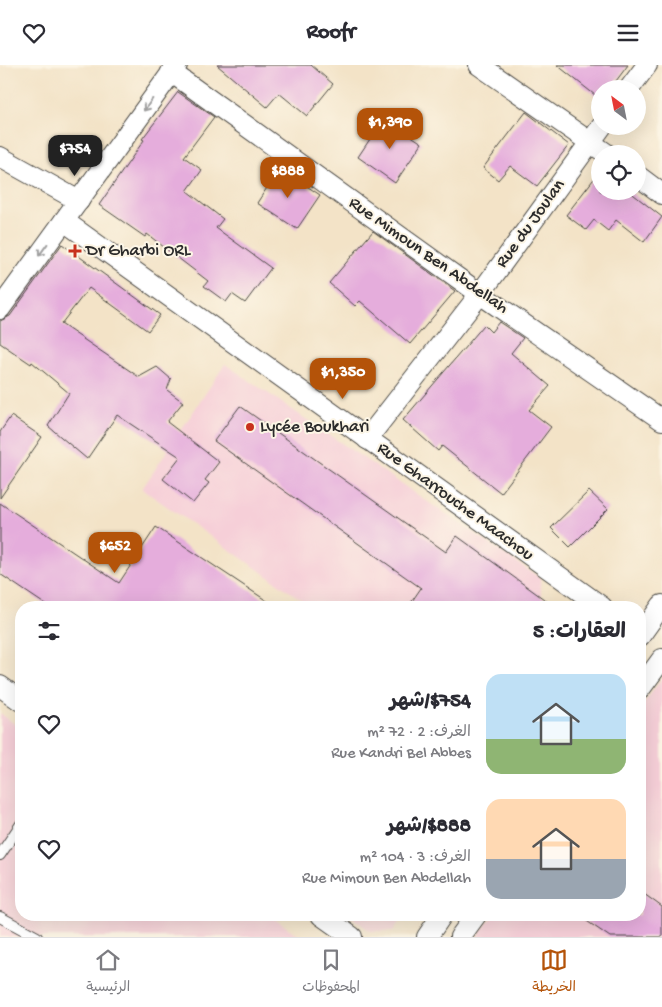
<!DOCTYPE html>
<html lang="ar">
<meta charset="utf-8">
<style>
:root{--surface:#fff;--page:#f2f2f3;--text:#2b2b33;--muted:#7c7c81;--line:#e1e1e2;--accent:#b45309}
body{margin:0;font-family:"Gochi Hand","Playpen Sans Arabic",sans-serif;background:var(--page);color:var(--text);direction:rtl;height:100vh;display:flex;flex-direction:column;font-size:19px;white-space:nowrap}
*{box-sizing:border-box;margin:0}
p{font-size:16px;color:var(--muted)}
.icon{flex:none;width:28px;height:28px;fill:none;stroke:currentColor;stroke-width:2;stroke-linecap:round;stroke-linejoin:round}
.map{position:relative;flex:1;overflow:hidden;direction:ltr}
.sheet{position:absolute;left:15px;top:536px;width:631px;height:320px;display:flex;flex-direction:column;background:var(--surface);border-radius:20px;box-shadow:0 5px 20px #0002;direction:rtl}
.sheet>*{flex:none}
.needle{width:32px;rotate:328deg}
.fabs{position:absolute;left:591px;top:15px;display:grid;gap:10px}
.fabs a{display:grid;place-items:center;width:55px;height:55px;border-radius:50%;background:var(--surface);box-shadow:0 5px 20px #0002;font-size:25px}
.price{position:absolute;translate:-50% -42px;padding:0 11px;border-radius:10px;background:var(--accent);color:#fff;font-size:16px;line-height:32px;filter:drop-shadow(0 1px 2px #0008)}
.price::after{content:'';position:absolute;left:50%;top:30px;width:15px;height:11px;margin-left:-8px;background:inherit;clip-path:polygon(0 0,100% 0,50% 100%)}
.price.active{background:#222;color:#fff}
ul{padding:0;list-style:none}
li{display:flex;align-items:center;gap:15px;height:125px;padding:0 20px}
li span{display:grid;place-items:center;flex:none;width:140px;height:100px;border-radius:15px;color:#555}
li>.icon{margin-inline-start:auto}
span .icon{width:60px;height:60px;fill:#fffc;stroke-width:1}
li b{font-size:21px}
h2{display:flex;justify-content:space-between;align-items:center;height:60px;padding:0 20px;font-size:21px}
header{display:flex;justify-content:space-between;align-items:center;height:65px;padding:0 20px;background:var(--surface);font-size:22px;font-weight:700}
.tabs{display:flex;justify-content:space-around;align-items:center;height:70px;border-top:1px solid var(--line);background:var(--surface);font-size:14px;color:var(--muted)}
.tabs a{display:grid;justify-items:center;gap:2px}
.tabs .active{color:var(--accent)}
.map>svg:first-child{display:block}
.built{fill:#f6cfd8}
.building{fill:#e5addc}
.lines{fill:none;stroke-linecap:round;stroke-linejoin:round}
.lane-casing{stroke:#494742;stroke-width:12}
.street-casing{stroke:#494742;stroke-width:22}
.lane{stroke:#fff;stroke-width:10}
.street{stroke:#fff;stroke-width:20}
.oneway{stroke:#a0a0a0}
.poi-dot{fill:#c8321e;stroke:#fcf5e5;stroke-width:2}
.labels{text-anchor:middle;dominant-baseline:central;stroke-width:4;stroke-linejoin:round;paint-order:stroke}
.street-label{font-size:18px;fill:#2b2b2b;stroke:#fcf5e5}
.poi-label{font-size:18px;fill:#2b2b2b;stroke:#fcf5e5;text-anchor:start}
</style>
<header><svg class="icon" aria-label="menu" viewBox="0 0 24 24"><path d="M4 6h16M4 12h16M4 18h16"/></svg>Roofr<svg class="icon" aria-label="heart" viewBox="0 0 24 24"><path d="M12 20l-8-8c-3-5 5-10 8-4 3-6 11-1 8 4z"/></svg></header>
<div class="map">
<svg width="662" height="872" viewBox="0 0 662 872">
<rect width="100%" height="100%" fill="#fcf5e5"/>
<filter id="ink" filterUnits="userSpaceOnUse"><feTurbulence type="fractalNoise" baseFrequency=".02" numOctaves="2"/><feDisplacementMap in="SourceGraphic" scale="10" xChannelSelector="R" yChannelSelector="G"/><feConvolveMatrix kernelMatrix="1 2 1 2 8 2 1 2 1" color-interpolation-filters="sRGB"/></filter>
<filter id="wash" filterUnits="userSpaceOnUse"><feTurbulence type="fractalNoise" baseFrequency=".0096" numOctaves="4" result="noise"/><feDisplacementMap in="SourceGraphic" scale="20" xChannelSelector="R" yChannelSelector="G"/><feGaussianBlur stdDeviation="1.12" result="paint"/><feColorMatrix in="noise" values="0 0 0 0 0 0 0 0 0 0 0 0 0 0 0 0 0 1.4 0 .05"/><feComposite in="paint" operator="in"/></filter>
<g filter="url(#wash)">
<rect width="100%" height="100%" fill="#f3e3c7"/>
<g class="built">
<path d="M225,299L540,513L542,542H297L302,535L142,424Z"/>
<path d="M662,613V872H477L493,850H640V644Z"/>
<path d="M0,648L21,664V850H269L301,872H0Z"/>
<path d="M349,850H404L393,866H370Z"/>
</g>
<g id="blocks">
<g class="building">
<path d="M217,0H311L333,19L307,51L279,28L267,42Z"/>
<path d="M557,0H628L610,24H600V34Z"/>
<path d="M178,27L214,52L184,92L202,105L187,126L223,154L216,163L271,203L245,238L232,229L226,237L204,221L208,216L147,169L145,172L99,140L144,75L142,74Z"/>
<path d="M526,47L569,80L537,121L510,101L498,115L483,103Z"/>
<path d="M384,53L422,78L395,118L358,92Z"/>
<path d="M280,103L320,130L297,164L257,138Z"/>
<path d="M600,106V126H629L662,152L644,177L616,155L608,166L594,155L586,165L566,150Z"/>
<path d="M373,166L455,226L410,279L360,236L355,241L329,218Z"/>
<path d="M62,179L160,250L148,266L89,223L61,259L139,312L157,302L171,314L167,325L183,337L167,357L219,397L205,415L209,418L193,438L163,414L180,392L117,350L87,394L48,361L69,328L32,297L31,299L0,278V256L10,251Z"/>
<path d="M499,257L523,273L511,288L550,321L529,345L551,362L501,428L442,381L438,386L403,355L484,260L491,267Z"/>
<path d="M240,341L446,487L457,471L555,542H408L421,523L214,376Z"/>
<path d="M11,351L42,372L0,433V367Z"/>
<path d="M589,426L608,444L570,482L551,463Z"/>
<path d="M0,438L119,518L156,462L276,542H49L0,509Z"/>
<path d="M640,826L662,842V872H610L578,850H640Z"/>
</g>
</g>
</g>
<g filter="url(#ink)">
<use href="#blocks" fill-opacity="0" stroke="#494742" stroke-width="1"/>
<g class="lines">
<defs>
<g id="lane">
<path d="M0,790L21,759"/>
<path d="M0,852L37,872"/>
</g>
<g id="street">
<path d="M479,0L607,89"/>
<path d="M171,7L480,229L662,355"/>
<path d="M629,24L647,0"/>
<path d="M0,92L79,136"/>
<path d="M638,111L662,129"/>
<path d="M64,156L602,542"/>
<path d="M0,244L177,0"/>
<path d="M367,374L480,229L602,61"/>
<path d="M640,571L662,540"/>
<path d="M0,621L21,636"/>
<path d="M640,624L662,594"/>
<path d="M321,850L352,872"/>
<path d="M427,872L442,850"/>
<path d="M460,872L476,850"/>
</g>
</defs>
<use href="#lane" class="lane-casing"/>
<use href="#street" class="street-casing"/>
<use href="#lane" class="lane"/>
<use href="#street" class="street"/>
</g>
<defs><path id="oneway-shaft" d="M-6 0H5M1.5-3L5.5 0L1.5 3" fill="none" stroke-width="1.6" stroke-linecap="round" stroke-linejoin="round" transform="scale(1.25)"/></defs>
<g class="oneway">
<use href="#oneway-shaft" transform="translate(148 40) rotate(126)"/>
<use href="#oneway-shaft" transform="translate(43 185) rotate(126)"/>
</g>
</g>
<g class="poi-dot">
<path d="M72.5 178.5h5v5h5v5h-5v5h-5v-5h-5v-5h5z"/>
<circle cx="250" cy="362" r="5"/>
</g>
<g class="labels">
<g class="street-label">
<text transform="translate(531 159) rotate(-54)">Rue du Joulan</text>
<text transform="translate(428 191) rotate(35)">Rue Mimoun Ben Abdellah</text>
<text transform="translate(455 437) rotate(36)">Rue Gharrouche Maachou</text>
</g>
<g class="poi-label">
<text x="86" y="186">Dr Gharbi ORL</text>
<text x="260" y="362">Lycée Boukhari</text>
</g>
</g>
</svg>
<div class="fabs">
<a><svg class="needle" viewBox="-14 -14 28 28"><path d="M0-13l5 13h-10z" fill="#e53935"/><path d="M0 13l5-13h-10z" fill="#7c7c81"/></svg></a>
<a><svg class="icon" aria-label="locate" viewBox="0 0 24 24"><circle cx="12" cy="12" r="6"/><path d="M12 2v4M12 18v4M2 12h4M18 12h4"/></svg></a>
</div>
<b class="price" style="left:390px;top:85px">$1,390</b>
<b class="price active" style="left:75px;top:112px">$754</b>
<b class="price" style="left:288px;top:134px">$888</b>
<b class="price" style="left:343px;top:335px">$1,350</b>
<b class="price" style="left:115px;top:509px">$652</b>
<section class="sheet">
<h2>العقارات: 5<svg class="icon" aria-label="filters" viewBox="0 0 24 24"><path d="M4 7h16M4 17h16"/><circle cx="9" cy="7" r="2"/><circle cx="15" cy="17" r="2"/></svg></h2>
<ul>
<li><span style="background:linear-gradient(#bfe0f5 65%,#8fb573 0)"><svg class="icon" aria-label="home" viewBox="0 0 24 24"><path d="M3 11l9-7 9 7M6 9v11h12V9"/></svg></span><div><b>$754/شهر</b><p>الغرف: 2 · 72 m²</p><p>Rue Kandri Bel Abbes</p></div><svg class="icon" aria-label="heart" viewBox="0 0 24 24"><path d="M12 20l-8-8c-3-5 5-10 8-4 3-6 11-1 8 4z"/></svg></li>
<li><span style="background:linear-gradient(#ffd9b3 60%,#9aa5b1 0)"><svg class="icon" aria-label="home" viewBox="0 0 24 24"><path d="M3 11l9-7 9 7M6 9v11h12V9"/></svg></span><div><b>$888/شهر</b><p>الغرف: 3 · 104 m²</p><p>Rue Mimoun Ben Abdellah</p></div><svg class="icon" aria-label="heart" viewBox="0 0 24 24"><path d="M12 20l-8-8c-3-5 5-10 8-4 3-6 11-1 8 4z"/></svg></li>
</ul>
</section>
</div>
<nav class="tabs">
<a class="active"><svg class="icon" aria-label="map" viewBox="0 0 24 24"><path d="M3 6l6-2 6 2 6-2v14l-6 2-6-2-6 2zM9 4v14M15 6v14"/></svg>الخريطة</a>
<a><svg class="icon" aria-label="saved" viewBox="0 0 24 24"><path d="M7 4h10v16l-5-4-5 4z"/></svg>المحفوظات</a>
<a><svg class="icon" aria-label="home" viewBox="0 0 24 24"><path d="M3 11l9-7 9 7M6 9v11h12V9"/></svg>الرئيسية</a>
</nav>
